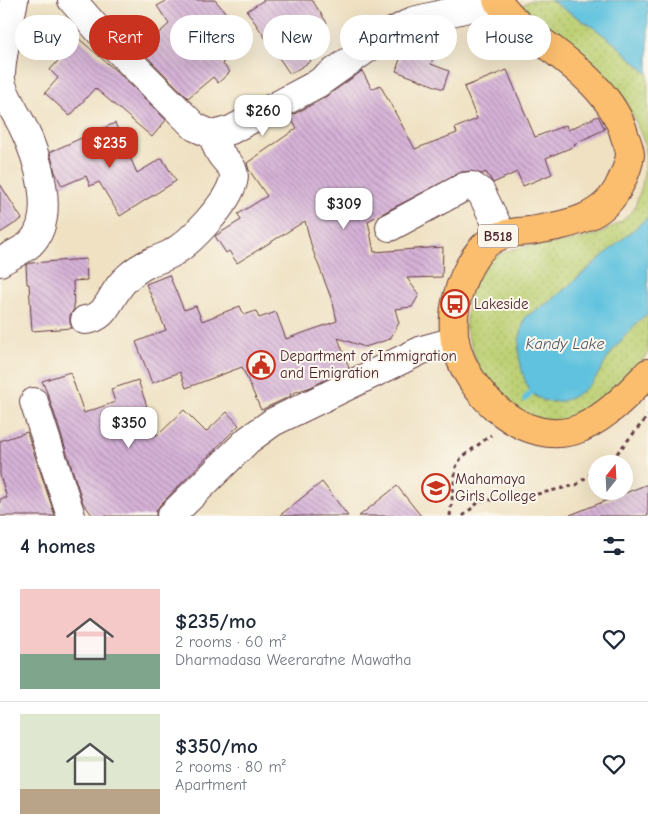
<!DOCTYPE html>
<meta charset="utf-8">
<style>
:root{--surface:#fff;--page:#f6f6f7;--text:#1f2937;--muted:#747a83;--line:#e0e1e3;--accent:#c8321e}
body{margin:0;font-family:"Comic Neue",sans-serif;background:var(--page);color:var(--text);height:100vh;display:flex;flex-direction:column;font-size:19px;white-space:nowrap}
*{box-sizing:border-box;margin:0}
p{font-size:16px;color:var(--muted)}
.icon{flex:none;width:28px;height:28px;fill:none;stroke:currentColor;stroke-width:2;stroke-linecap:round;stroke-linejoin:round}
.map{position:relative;height:516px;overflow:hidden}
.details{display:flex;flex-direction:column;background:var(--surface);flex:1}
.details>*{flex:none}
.guide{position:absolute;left:15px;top:15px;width:619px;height:45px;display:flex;gap:10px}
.needle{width:32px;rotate:18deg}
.controls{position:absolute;left:588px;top:455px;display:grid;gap:10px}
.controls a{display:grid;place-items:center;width:45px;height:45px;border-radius:50%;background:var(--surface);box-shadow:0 5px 20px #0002;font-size:25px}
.price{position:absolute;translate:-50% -42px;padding:0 11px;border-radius:10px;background:#fff;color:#222;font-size:16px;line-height:32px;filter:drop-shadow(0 1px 2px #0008)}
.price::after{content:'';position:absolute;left:50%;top:30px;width:15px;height:11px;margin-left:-8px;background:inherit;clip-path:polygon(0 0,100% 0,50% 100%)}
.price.on{background:var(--accent);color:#fff}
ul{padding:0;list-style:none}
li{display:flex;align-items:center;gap:15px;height:125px;padding:0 20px}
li+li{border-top:1px solid var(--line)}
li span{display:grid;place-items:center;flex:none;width:140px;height:100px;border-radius:0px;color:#555}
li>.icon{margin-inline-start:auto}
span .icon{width:60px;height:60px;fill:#fffc;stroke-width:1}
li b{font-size:21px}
h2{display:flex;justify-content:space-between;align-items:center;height:60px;padding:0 20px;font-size:21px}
.chip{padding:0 18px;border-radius:22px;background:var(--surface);box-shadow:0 5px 20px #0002;font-size:18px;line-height:45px}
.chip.on{background:var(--accent);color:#fff}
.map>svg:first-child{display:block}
.grass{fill:url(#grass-dots);stroke:#847850}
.water{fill:#60c2de;stroke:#557084}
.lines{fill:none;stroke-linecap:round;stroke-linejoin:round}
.stream{stroke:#60c2de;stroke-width:6}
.building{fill:url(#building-back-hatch)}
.minor-casing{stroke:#633c42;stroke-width:30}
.major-casing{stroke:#633c42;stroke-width:30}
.path{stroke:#633c42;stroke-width:3;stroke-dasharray:4 4;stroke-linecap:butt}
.minor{stroke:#fff;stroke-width:28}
.major{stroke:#fabe6e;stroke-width:28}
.labels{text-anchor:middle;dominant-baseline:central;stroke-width:4;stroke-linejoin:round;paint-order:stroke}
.shield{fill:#fbf7ec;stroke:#7f6065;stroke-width:1}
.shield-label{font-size:14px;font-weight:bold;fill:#4a1f2b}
.poi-label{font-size:15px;fill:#4a1f2b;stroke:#fbf7ec;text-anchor:start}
.water-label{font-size:16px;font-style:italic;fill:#52586a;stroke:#fbf7ec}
</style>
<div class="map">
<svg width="648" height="516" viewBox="0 0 648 516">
<defs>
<pattern id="grass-dots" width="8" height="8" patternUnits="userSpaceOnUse" patternTransform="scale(1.25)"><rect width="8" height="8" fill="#bdd074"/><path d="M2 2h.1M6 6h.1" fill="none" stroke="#a4b265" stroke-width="1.8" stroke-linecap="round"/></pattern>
<pattern id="building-back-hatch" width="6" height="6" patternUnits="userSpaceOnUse" patternTransform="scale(1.25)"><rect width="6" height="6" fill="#d6b2d8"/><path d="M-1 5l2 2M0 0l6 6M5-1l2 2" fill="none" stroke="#b090af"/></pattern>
</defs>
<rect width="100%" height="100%" fill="#fbf7ec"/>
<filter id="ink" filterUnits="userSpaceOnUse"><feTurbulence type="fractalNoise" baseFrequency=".02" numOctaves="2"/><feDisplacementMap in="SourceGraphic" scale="10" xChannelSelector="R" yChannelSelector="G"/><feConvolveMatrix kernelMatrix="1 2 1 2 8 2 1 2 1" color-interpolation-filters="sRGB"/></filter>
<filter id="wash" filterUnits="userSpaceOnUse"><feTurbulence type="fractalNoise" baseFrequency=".0096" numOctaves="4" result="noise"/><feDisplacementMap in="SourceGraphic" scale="20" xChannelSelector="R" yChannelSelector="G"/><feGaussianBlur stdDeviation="1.12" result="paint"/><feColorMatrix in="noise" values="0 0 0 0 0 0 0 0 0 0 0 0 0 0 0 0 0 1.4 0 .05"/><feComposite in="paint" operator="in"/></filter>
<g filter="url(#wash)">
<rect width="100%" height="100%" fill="#efe1c2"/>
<path class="grass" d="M531,0H550L593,27L618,46L648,74V217L552,300L525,317L528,389L537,398L609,355L625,335L648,313V353L616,390L578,417L552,423L531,419L495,390L479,369L465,327L471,282L489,259L510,250L528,246L567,242L601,233L622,221L634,209L642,186L646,161L644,142L636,122L623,96L584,58L519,7Z"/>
<g class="water">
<path d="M550,0H648V74L618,46L593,27Z"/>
<path d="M648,217V313C634,324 623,338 612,352C605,361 600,373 593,381C577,399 549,412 530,391C524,383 518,357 519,347C519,337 523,327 525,317L552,300Z"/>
</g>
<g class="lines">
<path class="stream" d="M525,399L531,392"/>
</g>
<g id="blocks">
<g class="building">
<path d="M168,0H215L231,19L207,39L225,61L222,63L230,72L218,83L213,77L188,98L147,57L157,49L150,41L169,24L157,6Z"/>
<path d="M264,0H312L327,23L298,43L311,61L290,74L247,11Z"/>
<path d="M78,38L122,76L166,120L152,137L95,88L70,116L45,93L58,78L50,70Z"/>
<path d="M414,48L434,55L431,64L449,71L443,89L396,71L402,53L411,57Z"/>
<path d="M507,70L535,137L566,125L568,130L598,116L605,129L574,144L575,146L546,158L552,174L523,186L517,172L493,183L486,172L482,174L471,171L462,172L368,221L374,252L443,247L442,277L407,278L419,295L412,307L395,309L399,323L390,339L365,347L338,338L349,368L311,387L290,394L291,396L261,410L242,367L186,388L180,372L152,383L136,342L166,330L146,284L169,275L184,310L196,306L202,321L240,306L244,315L256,311L259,318L276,312L286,339L337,321L333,303L312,248L305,221L237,263L229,251L226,253L215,236L241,220L238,214L267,196L249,170L247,163L297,128L289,117L324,98L362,71L372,89L380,85L415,149L457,133L455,128L477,119L464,87Z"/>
<path d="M115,123L137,173L162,158L176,181L120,216L99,182L90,186L86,176L62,186L55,172L50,152Z"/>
<path d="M0,184L22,219L0,233Z"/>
<path d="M86,259L87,280L73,281L74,309L70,315V323L72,328L32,331L29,284H27L26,265L31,263Z"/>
<path d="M70,372L84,413L115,402L111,389L138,380L157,436L184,410L206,432L227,412L239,425L160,505L156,511V516H93L83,503L49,397L42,381Z"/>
<path d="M27,432L55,516H0V499L7,498L0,475V441Z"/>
<path d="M322,482L348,516H279Z"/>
<path d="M648,484V516H570V515Z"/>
<path d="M397,486L421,516H359Z"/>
</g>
</g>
</g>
<g filter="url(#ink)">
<use href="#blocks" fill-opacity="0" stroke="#633c42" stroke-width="1"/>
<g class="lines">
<defs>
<g id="minor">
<path d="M72,0L99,31L195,127L213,135L231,130L317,84L385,36L413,21L498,1"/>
<path d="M390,227L464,187L472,186L481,192L502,235"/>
<path d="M0,262C9,256 22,251 30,244C58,217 37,155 22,125C15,112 3,93 1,80C0,60 10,20 14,0"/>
<path d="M85,320C109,318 109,294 126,279C133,272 142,266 151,262C158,259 166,257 172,253C191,242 227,204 233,182C237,167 226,163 220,153C216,147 215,142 213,135"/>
<path d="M34,402L71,516"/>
<path d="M171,516L248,440L273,422L422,350L455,341"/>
</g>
<path id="major" d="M497,0C505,10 513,20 523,28C530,34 537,38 545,44C576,67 615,97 625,137C627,142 630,150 630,155C629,164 624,176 620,184C604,220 565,225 530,231C520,232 509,232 500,236C489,240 481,248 475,257C459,281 450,313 455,341C465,392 526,451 581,428C608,416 628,394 648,373"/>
</defs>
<use href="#minor" class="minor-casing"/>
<use href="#major" class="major-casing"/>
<g class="path">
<path d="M605,464L614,457L648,416"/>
<path d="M450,516L456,467L461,458L491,435"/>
<path d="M463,516L480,501L529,496L576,485L596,470"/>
</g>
<use href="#minor" class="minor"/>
<use href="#major" class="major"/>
</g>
</g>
<defs>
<symbol id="bus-ring" viewBox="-11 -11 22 22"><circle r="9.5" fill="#fbf7ec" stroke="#c8321e" stroke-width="1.5"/><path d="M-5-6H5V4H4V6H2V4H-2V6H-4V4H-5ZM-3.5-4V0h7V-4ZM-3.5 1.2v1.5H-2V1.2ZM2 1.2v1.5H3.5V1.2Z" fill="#c8321e"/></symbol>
<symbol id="civic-ring" viewBox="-11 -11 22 22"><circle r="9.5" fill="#fbf7ec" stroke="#c8321e" stroke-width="1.5"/><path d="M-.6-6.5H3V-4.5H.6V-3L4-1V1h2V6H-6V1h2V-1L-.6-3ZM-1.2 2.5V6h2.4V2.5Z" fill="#c8321e"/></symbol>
<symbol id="school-ring" viewBox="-11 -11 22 22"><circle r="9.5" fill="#fbf7ec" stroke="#c8321e" stroke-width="1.5"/><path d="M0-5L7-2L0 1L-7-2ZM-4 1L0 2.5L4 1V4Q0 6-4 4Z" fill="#c8321e"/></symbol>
</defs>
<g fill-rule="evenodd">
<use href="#bus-ring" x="439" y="288" width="32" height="32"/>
<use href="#civic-ring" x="245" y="349" width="32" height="32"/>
<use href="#school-ring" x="420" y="472" width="32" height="32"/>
</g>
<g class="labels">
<rect class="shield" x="478" y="224.5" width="40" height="23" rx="4"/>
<g class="shield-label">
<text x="498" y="236">B518</text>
</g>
<g class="poi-label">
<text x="474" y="304">Lakeside</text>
<text x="280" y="356">Department of Immigration<tspan x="280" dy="17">and Emigration</tspan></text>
<text x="455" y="479">Mahamaya<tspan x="455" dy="17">Girls College</tspan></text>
</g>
<g class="water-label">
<text x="565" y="344">Kandy Lake</text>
</g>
</g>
</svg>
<div class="controls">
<a><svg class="needle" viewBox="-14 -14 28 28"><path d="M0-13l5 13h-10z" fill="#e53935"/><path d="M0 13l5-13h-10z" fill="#747a83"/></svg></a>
</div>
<b class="price" style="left:263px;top:137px">$260</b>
<b class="price on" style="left:110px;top:169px">$235</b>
<b class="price" style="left:344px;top:230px">$309</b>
<b class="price" style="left:129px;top:449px">$350</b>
<div class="guide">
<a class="chip">Buy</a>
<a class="chip on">Rent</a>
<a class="chip">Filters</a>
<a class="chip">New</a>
<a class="chip">Apartment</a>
<a class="chip">House</a>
</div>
</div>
<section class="details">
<h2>4 homes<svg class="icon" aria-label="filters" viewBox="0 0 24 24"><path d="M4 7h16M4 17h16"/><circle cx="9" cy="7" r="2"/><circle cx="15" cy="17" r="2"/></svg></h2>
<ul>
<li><span style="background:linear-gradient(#f6c9c9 65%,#7fa58c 0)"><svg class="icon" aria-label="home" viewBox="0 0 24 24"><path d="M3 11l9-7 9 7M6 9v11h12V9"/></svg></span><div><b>$235/mo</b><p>2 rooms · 60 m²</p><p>Dharmadasa Weeraratne Mawatha</p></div><svg class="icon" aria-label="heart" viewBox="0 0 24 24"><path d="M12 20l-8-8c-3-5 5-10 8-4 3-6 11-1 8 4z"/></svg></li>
<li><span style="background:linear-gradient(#dfe7d0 75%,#b9a48a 0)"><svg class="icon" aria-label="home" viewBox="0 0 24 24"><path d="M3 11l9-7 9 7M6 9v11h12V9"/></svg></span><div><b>$350/mo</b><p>2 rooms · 80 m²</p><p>Apartment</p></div><svg class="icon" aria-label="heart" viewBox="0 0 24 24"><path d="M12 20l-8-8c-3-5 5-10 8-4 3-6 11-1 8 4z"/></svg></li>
</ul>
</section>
